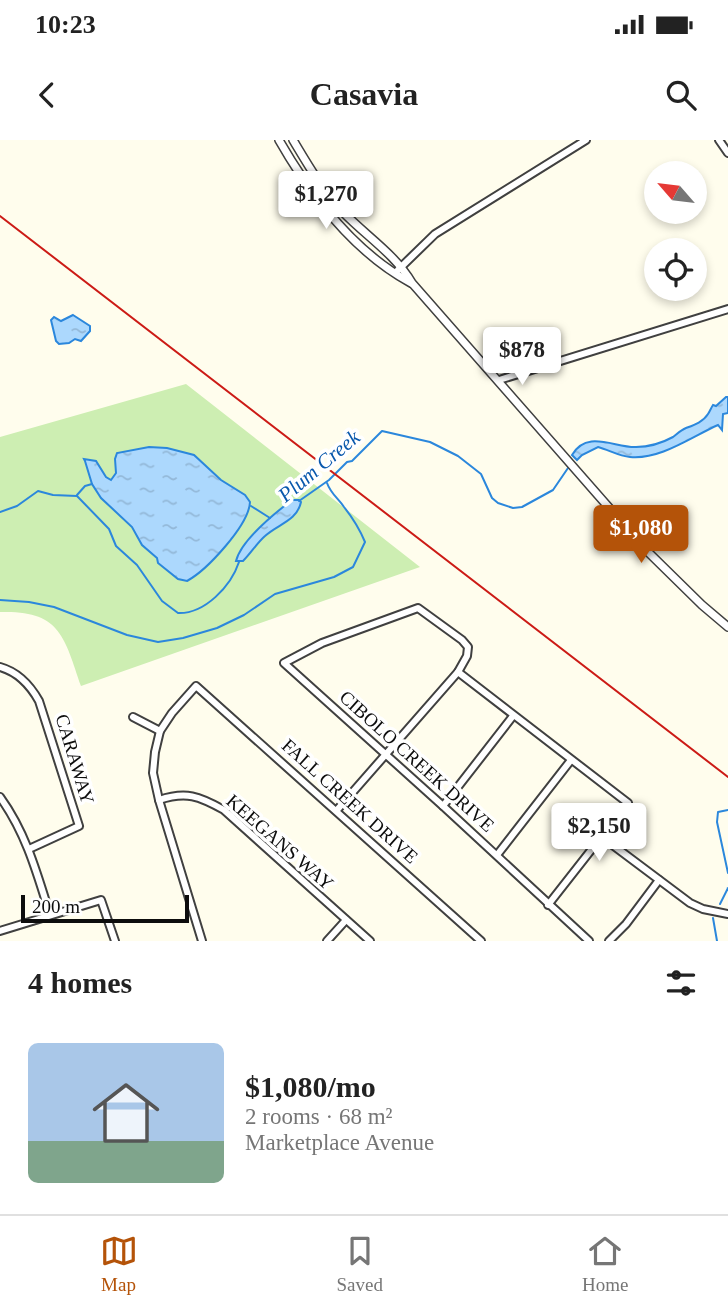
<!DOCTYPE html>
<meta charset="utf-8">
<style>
:root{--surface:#fff;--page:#f2f2f2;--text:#222;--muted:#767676;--line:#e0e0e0;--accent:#b45309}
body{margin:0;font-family:"Times New Roman",serif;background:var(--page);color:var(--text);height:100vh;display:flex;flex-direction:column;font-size:26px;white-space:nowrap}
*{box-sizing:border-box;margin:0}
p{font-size:23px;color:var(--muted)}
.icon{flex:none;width:38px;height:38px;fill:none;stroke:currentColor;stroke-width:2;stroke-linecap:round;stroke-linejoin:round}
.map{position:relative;height:801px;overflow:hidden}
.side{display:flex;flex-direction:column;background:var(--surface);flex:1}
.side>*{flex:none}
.needle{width:46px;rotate:298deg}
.controls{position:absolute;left:644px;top:21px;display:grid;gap:14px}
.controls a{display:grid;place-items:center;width:63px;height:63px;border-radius:50%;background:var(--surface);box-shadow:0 4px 10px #0003;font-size:35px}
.scale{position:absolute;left:21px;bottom:18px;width:168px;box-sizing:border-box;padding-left:7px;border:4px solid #0d0d0d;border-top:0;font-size:19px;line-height:24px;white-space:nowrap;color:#0d0d0d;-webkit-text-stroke:5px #fff;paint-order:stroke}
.price{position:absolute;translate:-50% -60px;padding:0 16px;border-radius:7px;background:#fff;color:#222;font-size:23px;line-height:46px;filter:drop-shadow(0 2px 4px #0008)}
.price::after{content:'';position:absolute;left:50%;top:42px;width:21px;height:16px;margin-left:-10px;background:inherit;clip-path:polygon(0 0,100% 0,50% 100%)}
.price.selected{background:var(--accent);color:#fff}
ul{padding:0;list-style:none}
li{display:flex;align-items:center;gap:21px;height:175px;padding:0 28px}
li span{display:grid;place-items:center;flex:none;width:196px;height:140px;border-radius:10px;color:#555}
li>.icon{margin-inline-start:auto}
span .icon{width:84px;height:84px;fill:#fffc;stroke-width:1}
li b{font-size:30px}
h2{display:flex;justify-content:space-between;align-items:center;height:84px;padding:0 28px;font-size:30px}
.status{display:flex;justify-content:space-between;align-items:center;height:49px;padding:0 35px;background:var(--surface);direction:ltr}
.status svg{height:19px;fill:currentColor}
header{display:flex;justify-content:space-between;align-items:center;height:91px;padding:0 28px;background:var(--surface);font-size:32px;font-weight:700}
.tab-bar{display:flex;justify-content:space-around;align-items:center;height:98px;border-top:2px solid var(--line);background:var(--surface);font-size:19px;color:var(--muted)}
.tab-bar a{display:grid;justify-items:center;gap:4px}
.tab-bar .selected{color:var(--accent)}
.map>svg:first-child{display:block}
.grass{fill:#cdeeb2}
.water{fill:url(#water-ripples);stroke:#2b87dc;stroke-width:2}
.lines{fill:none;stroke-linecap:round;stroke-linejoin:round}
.stream{stroke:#2b87dc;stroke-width:2}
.minor-casing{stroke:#404040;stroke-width:10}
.tertiary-casing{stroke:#404040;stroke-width:10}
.minor{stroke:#fff;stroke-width:6}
.tertiary{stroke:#fff;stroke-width:7}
.rail{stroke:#cc1b16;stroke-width:2}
.labels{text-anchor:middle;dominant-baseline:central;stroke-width:7;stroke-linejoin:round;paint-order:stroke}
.street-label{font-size:19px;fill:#0d0d0d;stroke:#fff}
.water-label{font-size:21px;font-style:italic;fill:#0958ac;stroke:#fff}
</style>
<div class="status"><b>10:23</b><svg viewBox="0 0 49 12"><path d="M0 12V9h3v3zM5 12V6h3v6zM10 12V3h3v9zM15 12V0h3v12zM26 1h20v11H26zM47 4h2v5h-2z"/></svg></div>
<header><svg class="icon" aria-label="back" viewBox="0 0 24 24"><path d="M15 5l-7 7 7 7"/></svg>Casavia<svg class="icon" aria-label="search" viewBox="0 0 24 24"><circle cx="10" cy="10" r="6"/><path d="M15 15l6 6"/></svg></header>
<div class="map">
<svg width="728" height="801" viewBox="0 0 728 801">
<defs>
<pattern id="water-ripples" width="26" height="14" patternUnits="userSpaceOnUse" patternTransform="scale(1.75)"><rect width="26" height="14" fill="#acd8fd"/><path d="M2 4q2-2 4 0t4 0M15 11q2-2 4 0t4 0" fill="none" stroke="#93b8d8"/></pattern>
</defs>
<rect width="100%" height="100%" fill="#fffded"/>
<path class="grass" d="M186,244L420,427L81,546C64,496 60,470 0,472V297Z"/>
<g class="water">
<path d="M73,175L90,186V191L81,201L75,199L69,203L59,204L56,201L51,180L54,177L61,181Z"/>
<path d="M726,257H728V273L723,274L722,290L718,285C691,297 660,320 630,317C619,316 609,310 598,307L582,315L577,320L572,315C587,289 615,308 636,307C649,307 662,303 673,297C677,294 681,290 686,288C694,285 703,282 708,274C710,271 711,268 713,265L716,266Z"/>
<path d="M149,307L167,308L194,315L221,340L245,355L250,362C249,385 207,430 187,441L178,439L158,423L157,418L142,405L132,387L101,358L92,344L85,321L84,319L96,321L106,337L111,340L116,333L115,319L117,313Z"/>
<path d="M292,360H299L301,362C297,381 278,384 265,396C257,403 251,413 243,421H236C241,401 275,373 292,360Z"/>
</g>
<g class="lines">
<g class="stream">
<path d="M77,355L85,346L92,344"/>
<path d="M299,361L329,340L347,322L352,321L382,291L430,302L458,316L481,334L492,358L498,363L513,368L522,367L553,350L568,328"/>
<path d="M251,366L270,378"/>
<path d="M0,372L17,366L38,351L53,355L77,356L109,389L116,406L137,425L162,461L178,473C205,474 231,446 239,422"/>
<path d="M0,460L29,462L54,467L127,495L158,502L183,498L217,488L244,475L275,454L334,437L353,427L365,402C360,390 352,377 344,367C338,358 331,354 327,343"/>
<path d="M728,670L718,672L717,682L728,733"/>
<path d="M720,764L728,748"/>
<path d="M713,778L717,801"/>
</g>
<defs>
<g id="minor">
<path d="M719,0L728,13"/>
<path d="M398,130L435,94L586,0"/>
<path d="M499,240L728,169"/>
<path d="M0,527C18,532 30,545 39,561L79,686L29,709"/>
<path d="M458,532L628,663L548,765"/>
<path d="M133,577L160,591"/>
<path d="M0,657C26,693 37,733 50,775"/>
<path d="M159,660C186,651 199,656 224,670L370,801"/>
<path d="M443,666L513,576"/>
<path d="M337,670L458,532L467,516L468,507L462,500L418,468L322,503L284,523L443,666L589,801"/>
<path d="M602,697L690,763L703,769L728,774"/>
<path d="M497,715L571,620"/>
<path d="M0,791L101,760L115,801"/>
<path d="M202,801L159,660L153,633L155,612L160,591L172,573L196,546L481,801"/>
<path d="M327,801L346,780"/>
<path d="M609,801L626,784L659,740"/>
</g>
<g id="tertiary">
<path d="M279,0C311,56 354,112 411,143"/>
<path d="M293,0C308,25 323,51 343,72C366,96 395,114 412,143L647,411L702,465L728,487"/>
</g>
</defs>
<use href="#minor" class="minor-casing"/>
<use href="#tertiary" class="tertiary-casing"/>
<use href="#minor" class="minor"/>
<use href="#tertiary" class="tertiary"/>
<path class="rail" d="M0,76L728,637"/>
</g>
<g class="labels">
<g class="street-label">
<text transform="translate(75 619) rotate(73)">CARAWAY</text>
<text transform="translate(417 621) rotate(42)">CIBOLO CREEK DRIVE</text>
<text transform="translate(350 661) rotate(42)">FALL CREEK DRIVE</text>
<text transform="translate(280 702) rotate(41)">KEEGANS WAY</text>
</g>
<g class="water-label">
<text transform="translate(319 326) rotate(-40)">Plum Creek</text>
</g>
</g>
</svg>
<div class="controls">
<a><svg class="needle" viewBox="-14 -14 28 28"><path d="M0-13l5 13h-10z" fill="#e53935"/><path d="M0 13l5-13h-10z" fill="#767676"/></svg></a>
<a><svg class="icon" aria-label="locate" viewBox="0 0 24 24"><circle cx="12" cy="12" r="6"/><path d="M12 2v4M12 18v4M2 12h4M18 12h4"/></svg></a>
</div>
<div class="scale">200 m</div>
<b class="price" style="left:326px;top:91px">$1,270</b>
<b class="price" style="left:522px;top:247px">$878</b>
<b class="price selected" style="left:641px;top:425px">$1,080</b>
<b class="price" style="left:599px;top:723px">$2,150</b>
</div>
<section class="side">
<h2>4 homes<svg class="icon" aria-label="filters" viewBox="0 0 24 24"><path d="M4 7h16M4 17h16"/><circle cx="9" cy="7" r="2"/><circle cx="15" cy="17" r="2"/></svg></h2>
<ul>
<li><span style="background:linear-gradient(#a9c7e8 70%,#7fa58c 0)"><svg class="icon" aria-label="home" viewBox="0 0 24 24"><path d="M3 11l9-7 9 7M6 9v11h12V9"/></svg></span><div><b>$1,080/mo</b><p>2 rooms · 68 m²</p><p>Marketplace Avenue</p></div></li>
</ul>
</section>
<nav class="tab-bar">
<a class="selected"><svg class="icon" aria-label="map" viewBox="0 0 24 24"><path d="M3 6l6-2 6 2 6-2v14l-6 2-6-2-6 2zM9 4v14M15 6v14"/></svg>Map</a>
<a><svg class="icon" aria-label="saved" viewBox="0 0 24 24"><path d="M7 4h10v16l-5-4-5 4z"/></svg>Saved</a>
<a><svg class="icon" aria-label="home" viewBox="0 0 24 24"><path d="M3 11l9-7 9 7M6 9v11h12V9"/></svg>Home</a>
</nav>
